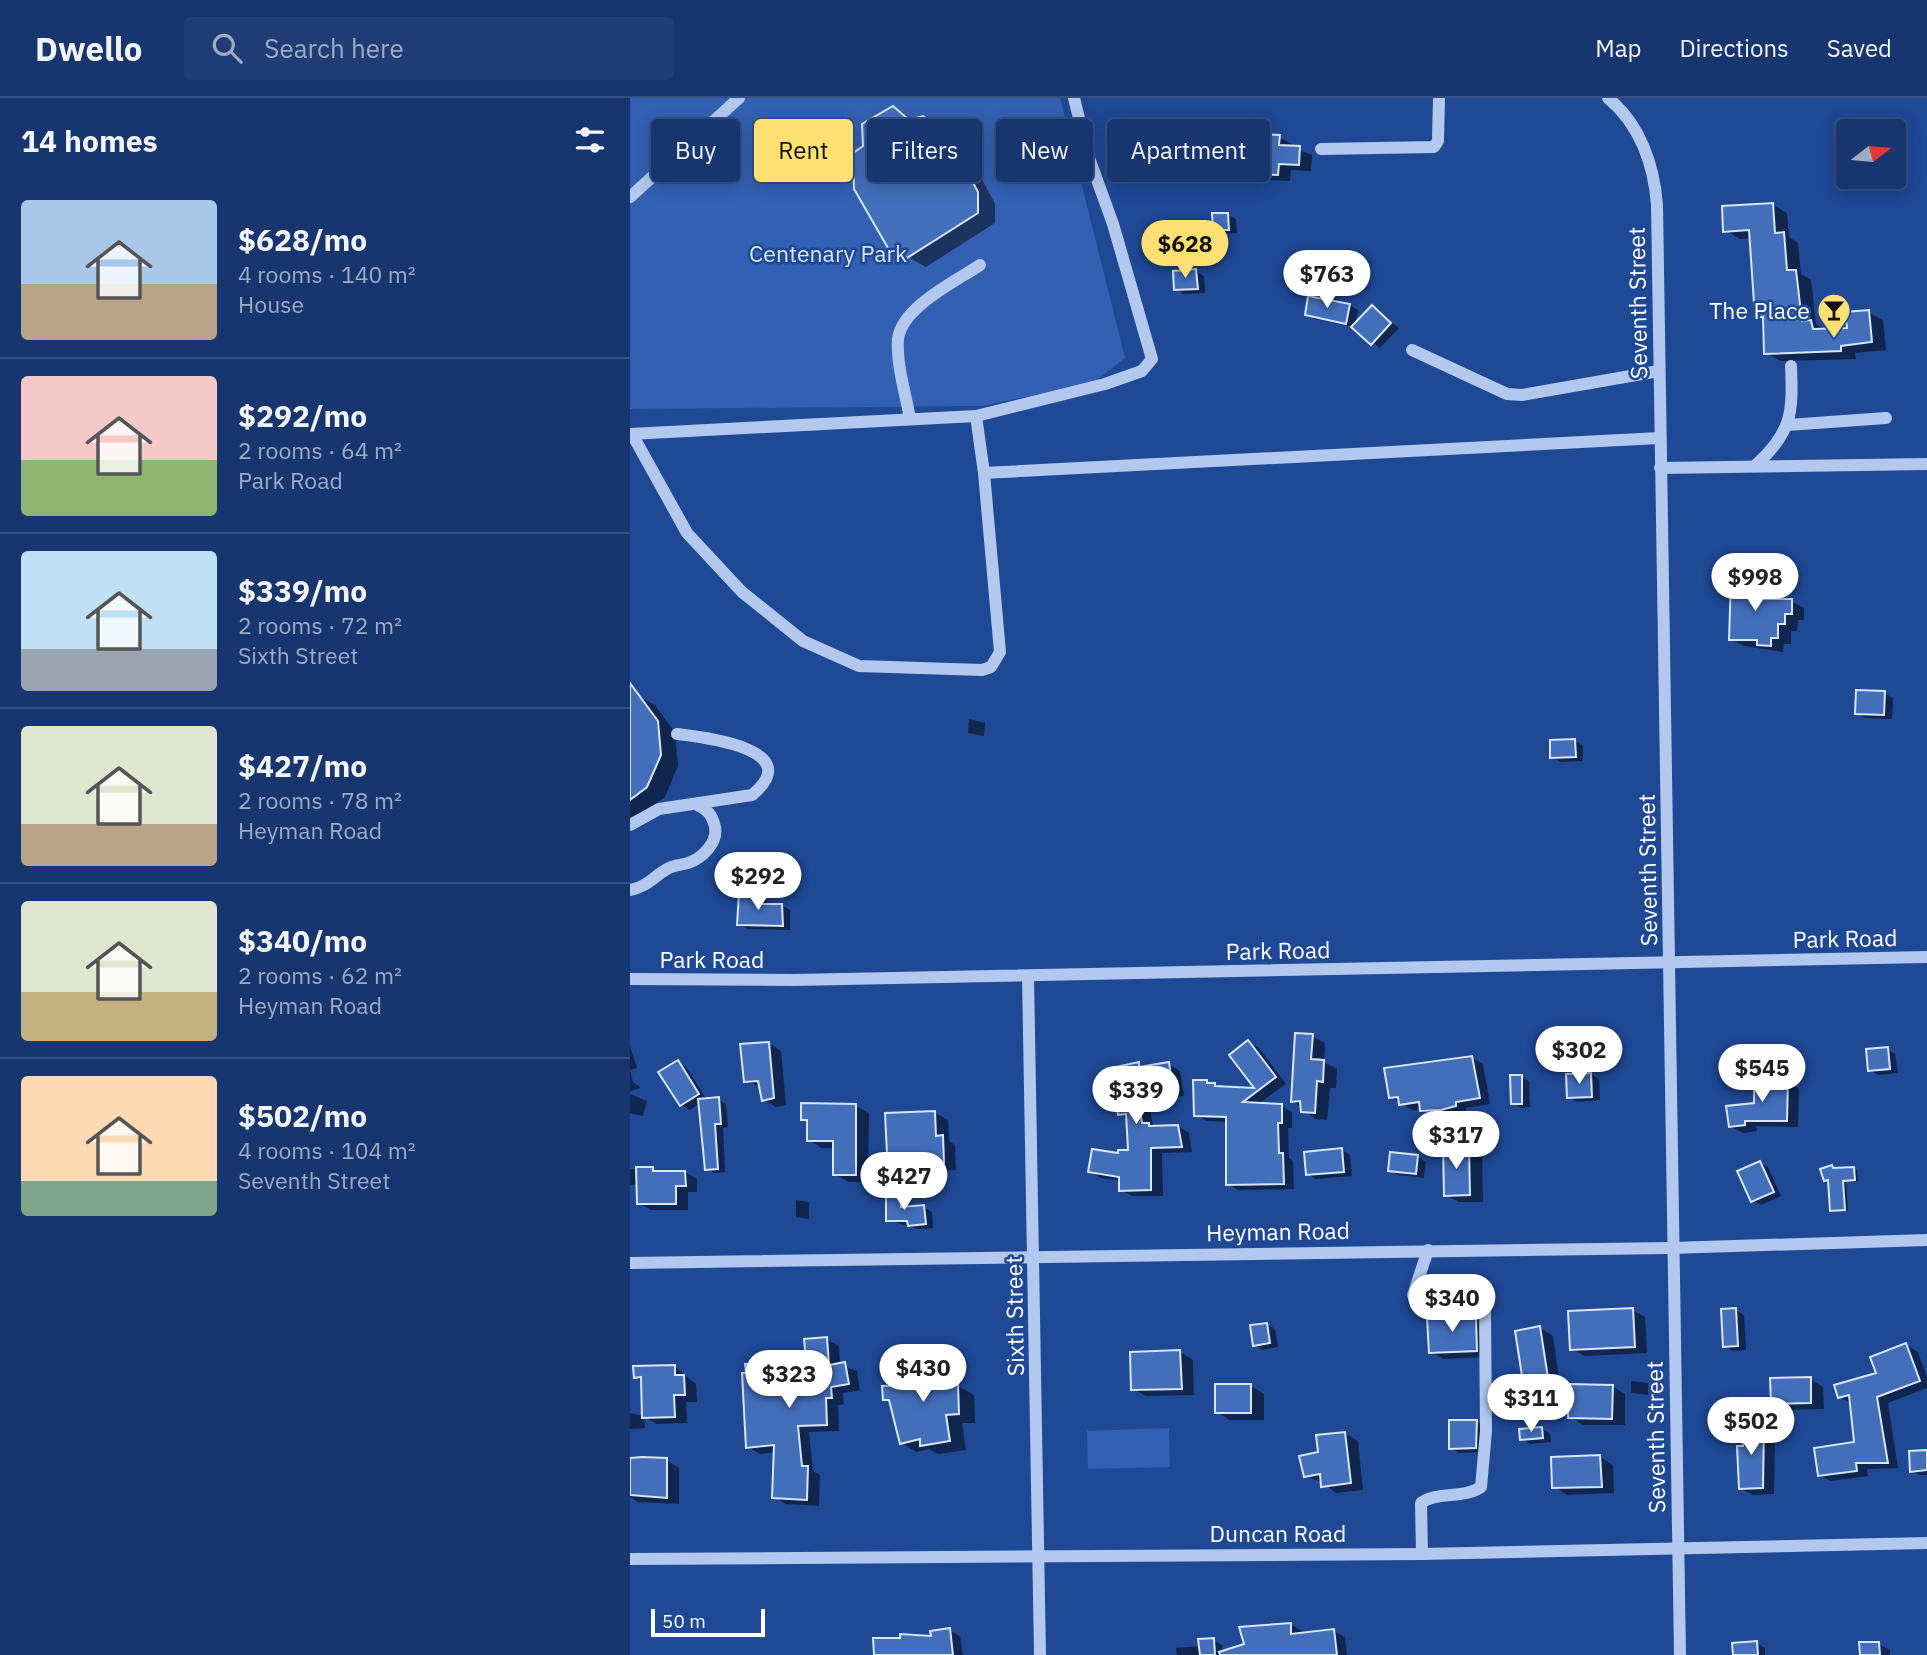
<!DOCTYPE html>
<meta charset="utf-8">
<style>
:root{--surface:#173670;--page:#203e75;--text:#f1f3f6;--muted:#9eabc3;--line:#365083;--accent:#fce072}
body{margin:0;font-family:"IBM Plex Sans",sans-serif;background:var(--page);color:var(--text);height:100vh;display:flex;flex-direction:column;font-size:26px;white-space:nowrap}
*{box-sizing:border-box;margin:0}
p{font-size:23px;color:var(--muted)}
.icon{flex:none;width:38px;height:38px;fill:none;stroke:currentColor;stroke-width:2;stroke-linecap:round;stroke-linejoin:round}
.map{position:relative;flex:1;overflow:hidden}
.side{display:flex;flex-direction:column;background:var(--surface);width:630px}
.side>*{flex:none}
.guide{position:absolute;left:21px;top:21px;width:665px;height:63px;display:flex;gap:14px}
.needle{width:46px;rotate:74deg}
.fabs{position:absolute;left:1206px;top:21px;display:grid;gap:14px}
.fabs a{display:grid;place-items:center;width:70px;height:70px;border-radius:7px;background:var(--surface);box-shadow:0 4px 18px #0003,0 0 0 2px var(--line);font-size:35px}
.scale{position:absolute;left:21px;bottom:18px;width:114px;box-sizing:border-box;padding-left:7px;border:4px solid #fff;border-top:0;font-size:19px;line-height:24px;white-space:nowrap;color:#fff;-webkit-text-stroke:5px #1f4895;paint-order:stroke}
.price{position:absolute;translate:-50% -60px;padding:0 16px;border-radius:24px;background:#fff;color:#222;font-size:23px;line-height:46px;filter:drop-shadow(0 2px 4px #0008)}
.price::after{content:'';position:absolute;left:50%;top:42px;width:21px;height:16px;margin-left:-10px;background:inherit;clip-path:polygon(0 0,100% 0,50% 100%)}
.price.on{background:var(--accent);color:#111}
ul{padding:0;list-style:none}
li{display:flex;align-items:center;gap:21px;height:175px;padding:0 21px}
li+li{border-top:2px solid var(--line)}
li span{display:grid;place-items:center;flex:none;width:196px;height:140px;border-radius:7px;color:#555}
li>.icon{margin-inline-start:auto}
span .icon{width:84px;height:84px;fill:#fffc;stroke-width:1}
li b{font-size:30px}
h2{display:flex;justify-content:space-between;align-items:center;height:84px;padding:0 21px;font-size:30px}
.tag{padding:0 24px;border-radius:7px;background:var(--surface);box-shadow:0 4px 18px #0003,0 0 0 2px var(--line);font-size:24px;line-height:63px}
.tag.on{background:var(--accent);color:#111}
header{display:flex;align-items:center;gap:42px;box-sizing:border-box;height:98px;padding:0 35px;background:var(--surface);border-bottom:2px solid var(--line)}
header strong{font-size:33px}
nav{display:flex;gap:38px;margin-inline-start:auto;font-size:24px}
.search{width:490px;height:63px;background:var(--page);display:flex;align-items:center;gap:18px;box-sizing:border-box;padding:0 24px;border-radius:7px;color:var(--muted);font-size:26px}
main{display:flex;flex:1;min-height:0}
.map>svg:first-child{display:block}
.green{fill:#3360b2}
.shadow{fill:#0007}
.building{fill:#436eba;stroke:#d8e5fa;stroke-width:2}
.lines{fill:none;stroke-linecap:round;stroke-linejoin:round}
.minor{stroke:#b2c8ee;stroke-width:12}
.labels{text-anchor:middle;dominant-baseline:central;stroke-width:5;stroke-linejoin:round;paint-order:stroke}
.park-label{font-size:23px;fill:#d8e5fa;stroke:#1f4895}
.street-label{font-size:23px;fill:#fff;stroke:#1f4895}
.poi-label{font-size:23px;fill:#fff;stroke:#1f4895;text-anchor:end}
</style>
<header>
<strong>Dwello</strong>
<div class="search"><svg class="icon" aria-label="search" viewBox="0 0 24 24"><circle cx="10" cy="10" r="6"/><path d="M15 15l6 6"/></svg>Search here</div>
<nav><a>Map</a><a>Directions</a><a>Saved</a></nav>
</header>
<main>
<section class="side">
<h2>14 homes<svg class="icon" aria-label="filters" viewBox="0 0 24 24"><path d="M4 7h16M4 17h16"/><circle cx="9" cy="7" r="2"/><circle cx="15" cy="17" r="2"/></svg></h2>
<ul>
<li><span style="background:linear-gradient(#a9c7e8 60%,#b9a48a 0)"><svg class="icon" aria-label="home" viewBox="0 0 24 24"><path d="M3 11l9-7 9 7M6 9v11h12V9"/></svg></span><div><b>$628/mo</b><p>4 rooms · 140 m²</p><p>House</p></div></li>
<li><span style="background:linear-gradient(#f6c9c9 60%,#8fb573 0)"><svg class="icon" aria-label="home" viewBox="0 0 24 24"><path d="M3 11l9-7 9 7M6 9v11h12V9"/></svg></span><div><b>$292/mo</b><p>2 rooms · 64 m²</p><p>Park Road</p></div></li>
<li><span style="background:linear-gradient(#bfe0f5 70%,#9aa5b1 0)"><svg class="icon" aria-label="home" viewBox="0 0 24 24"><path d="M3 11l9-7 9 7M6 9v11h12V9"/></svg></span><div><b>$339/mo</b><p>2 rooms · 72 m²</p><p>Sixth Street</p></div></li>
<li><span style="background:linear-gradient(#dfe7d0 70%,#b9a48a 0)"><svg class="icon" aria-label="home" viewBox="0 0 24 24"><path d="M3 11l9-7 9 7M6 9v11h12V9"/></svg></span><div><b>$427/mo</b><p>2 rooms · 78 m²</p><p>Heyman Road</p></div></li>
<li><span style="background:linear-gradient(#dfe7d0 65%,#c2b280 0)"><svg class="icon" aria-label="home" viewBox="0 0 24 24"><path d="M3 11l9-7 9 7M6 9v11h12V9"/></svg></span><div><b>$340/mo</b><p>2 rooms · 62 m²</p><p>Heyman Road</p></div></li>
<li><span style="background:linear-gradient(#ffd9b3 75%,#7fa58c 0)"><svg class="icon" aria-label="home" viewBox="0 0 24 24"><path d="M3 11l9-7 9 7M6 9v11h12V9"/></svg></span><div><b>$502/mo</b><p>4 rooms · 104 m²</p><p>Seventh Street</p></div></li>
</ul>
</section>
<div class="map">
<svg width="1297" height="1557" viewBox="0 0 1297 1557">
<rect width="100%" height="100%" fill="#1f4895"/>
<g class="green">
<path d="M0,0H430L495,260L463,285L352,308L0,311Z"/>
<path d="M539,1330L540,1369L458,1371L457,1333Z"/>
</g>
<g class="shadow">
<path d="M263,10L283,23L293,20L334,47L365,106V125L296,169L259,149L234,49Z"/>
<path d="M649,39L662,46V49L682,57L681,73L661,72L660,83L593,80L580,73Z"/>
<path d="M1143,107L1157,115L1159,139L1168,145L1171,176L1181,182L1186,226L1195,232H1219L1238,214L1253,222L1256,252L1225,255L1226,261L1151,263L1136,255L1135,223L1127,219L1121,140L1110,141L1095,132Z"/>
<path d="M598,117L606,121L607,135L593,136L585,131Z"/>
<path d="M566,173L574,178L575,195L554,196L545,191Z"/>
<path d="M680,200L720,207L728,212L725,227L742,209L769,230L750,250L724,229L685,221L677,217Z"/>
<path d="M1130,483L1143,490V503H1161L1174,510V522H1168L1167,533H1161V546H1154L1153,554L1114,548L1101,541Z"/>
<path d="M0,594L25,607L45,635L48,668L35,699L8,718L0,719Z"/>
<path d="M1254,595L1263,600L1262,621L1235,620L1227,615Z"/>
<path d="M339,621L355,625L354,638L338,635Z"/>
<path d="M945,643L953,648V663L930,664L922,659Z"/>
<path d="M129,798L137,803V807H152L160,812V832L117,831L109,826Z"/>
<path d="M682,938L695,945L694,964L707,971L706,990H700L697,1022L685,1021L663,1003Z"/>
<path d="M618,944L629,950L656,986L627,1007L652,1008L662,1014V1030H658L659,1060L663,1063L664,1091L608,1092L598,1086V1024L577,1023L566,1017L576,984L591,990L628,992Z"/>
<path d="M139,945L151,953L156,1007L146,1009L134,1002L131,989L115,983Z"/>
<path d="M0,948L7,970L0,972L3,984L11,990L0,993Z"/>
<path d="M1257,951L1265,956L1268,975L1248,977L1240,972Z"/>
<path d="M842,960L853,966L860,1006L836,1010V1014L823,1017L803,1018L792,1011L782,1012L761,999Z"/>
<path d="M48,964L56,969L77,1002L88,1001L96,1006L98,1029L93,1030L95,1074L84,1075L77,1070L70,1005L60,1012L51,1007Z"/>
<path d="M508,966L515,970L538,966L550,973L554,998L519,1003L523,1029L548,1028L559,1035L562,1054L532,1055L533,1098H502L491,1092V1083L471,1080L460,1073L499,1054L498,1021L490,1016L488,1002L482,998Z"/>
<path d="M961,976L969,981L970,1002L947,1004L939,999Z"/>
<path d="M891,979L899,983L900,1009L891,1010L882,1005Z"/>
<path d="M1157,984L1169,991L1168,1029L1126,1028L1127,1033L1113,1035L1100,1028Z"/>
<path d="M0,996L17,1003L13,1018L0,1015Z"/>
<path d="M226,1008L239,1015L238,1084H218L205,1076V1050H192L179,1042V1024L173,1021Z"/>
<path d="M305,1015L318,1022L319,1043L325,1047L326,1072L284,1074L259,1055Z"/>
<path d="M839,1050L852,1057L853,1104H829L816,1097Z"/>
<path d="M712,1052L720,1057L722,1078L686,1081L678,1076Z"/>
<path d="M788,1059L796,1064L794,1080L768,1077L760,1072Z"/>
<path d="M1130,1065L1138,1069L1151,1098L1131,1107L1122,1102Z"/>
<path d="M1202,1069L1227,1072L1228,1083L1216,1084L1218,1113L1202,1112L1200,1085L1195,1082Z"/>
<path d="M0,1071L55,1074L67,1081V1094H58V1112H21L8,1105V1086L0,1087Z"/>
<path d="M270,1100L279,1105V1110L294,1109L302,1114L303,1130L288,1131L258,1122Z"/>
<path d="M166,1102L179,1104V1121L166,1119Z"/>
<path d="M1002,1212L1015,1219L1017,1255L955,1258L942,1251Z"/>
<path d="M1106,1212L1114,1217L1116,1252L1103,1253L1094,1248Z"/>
<path d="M846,1219L859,1227V1259L814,1261L801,1254Z"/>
<path d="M637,1226L645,1231L648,1249L633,1252L625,1247Z"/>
<path d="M910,1230L923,1238L930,1287L908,1291L895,1283Z"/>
<path d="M196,1241L209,1248L210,1267L227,1273L230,1292L213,1295L214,1306L208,1307L209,1333L179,1334L183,1373L190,1377L189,1408L156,1406L144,1399L145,1354L130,1356L118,1349Z"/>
<path d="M1276,1247L1288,1254L1297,1279V1290L1258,1305L1268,1370L1237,1371L1238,1378L1201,1383L1189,1377L1226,1346L1222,1306L1210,1299L1248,1276Z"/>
<path d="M301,1251L318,1260L316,1279L321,1282V1288H328L344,1297L345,1325H332L336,1352L308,1356L299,1351L287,1354L271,1345L262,1306L254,1301L283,1289Z"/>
<path d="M550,1254L563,1262L564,1297L516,1298L503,1291Z"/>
<path d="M44,1268L66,1286L67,1304H56L57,1325L27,1326L14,1319L15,1330L0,1331V1315L14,1318L13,1283L5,1279Z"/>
<path d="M1180,1281L1193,1289L1194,1311L1156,1312L1143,1305Z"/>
<path d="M1001,1283L1018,1285V1297L1001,1295Z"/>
<path d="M621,1288L634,1296V1322H600L587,1314Z"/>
<path d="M982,1288L995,1296V1327H953L940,1319Z"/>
<path d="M846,1323L854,1328V1354L829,1355L821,1350Z"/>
<path d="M1133,1328L1145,1335L1144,1396L1123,1397L1110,1390L1115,1350Z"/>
<path d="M911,1330L920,1335L921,1344L900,1346L892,1341Z"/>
<path d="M715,1335L728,1343L733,1392L706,1395L693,1385L676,1378L689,1355Z"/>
<path d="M1297,1354V1377H1290L1282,1373Z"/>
<path d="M970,1359L983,1367L984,1395L937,1397L924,1389Z"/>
<path d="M0,1362H36L49,1370V1406L8,1404L0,1399Z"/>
<path d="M660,1526L672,1533V1537L703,1533L715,1539L717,1557H611Z"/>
<path d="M319,1532L330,1538L333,1557H245L272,1541L303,1540Z"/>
<path d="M583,1542L592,1547L593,1557H547L546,1550L571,1548Z"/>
<path d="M1126,1545L1135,1550V1557H1105Z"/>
<path d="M1248,1546L1260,1552V1557H1232Z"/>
</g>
<g class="building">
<path d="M263,8L279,22L293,18L317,35L348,94V115L277,160L258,150L224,91L223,55L233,48L232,26Z"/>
<path d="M580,33L650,37L649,47L670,48L669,67L649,66L648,77L578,74Z"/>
<path d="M1143,105L1145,135L1154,134L1157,172H1166L1172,223L1181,222L1183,231L1217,230L1215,214L1239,212L1242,244L1211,248V253L1134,256L1133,219L1125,220L1119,132L1093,134L1092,108Z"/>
<path d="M582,115H598L599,132H583Z"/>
<path d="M566,171L568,191L544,192L543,173Z"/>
<path d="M678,198L720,206L716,226L675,217Z"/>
<path d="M742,207L761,225L741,247L721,229Z"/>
<path d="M1101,480L1131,481L1130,501H1162V516H1155V526H1148V540H1141V548L1127,547V542H1099Z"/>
<path d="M0,585L28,623L31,657L17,689L0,702Z"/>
<path d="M1226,592L1255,593L1254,617L1225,616Z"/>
<path d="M945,641L946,659L920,660V642Z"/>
<path d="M109,795L130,796L129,806H152L153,828L107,827Z"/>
<path d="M665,935L683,936L681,961L694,962L693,984L687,983L685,1015L671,1014L670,1003L661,1004Z"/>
<path d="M618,942L646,979L613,1004L652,1006V1025H648L649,1055H653L654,1086L596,1087V1019L564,1018L563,982H577V985H585V988L624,990L599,957Z"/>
<path d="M139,944L144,1000L132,1003L128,983L114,984L110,946Z"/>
<path d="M1258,949L1260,971L1238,973L1236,951Z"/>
<path d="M842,958L850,1000L826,1004V1008L811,1012L790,1013L789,1004L769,1007L768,999L759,1000L754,970Z"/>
<path d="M48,962L69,996L50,1008L28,974Z"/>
<path d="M509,964V969L539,964L543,992L508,997L512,1025H519V1028L548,1027L552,1049L521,1050V1092L489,1093V1079L458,1074L462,1051L488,1055V1052H498L496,1016L488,1017L485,998L480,999L476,971Z"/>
<path d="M961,975L962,999L937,1000L936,976Z"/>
<path d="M880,977H892V1006H881Z"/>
<path d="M1124,981L1158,982L1157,1023H1115V1027L1099,1029L1096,1008L1124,1005Z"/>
<path d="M89,999L91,1026H85L88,1071L75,1072L68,1001Z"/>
<path d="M171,1005L226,1006V1077H203V1043H177V1022H171Z"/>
<path d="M305,1013L306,1038L313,1037L314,1065L269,1067V1055L257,1056L255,1015Z"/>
<path d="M839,1048L840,1097L814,1098L813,1049Z"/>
<path d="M712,1050L714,1074L676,1077L674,1054Z"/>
<path d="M760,1054L788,1057L786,1076L758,1073Z"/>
<path d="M1130,1063L1144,1094L1121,1104L1107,1073Z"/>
<path d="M1202,1067L1203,1070L1224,1069L1225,1082L1213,1083L1215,1112L1200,1113L1198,1082L1194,1083L1190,1071Z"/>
<path d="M6,1069H23V1073H55L56,1088H46V1106H7Z"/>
<path d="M256,1098L271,1099V1109L294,1107L296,1126L278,1128L277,1123H256Z"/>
<path d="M1003,1210L1005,1249L940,1252L938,1213Z"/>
<path d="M1106,1210L1108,1248L1093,1249L1091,1211Z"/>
<path d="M846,1218L847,1253L799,1255L797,1220Z"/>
<path d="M637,1225L640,1245L623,1248L620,1227Z"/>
<path d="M910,1228L918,1280L893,1284L885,1233Z"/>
<path d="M197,1239L199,1267L215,1264L219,1286L201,1289L202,1300H196L197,1327L168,1328L172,1368H178L177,1402L142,1400L144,1347L116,1350L112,1275H116L115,1266L176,1263L174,1241Z"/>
<path d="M1276,1245L1290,1283L1247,1299L1258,1365H1226L1227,1373L1188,1378L1184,1350L1224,1344L1219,1297L1208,1300L1204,1287L1246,1275L1240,1259Z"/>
<path d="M286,1248L302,1249L300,1271H305L306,1287L328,1286L329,1316L316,1317L320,1343L290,1348V1341L270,1346L259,1302H253L252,1288L282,1287Z"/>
<path d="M550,1252L552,1291L501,1292L500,1254Z"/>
<path d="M45,1267V1277H54L55,1297H44L45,1319L12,1320L11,1279L4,1280L3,1268Z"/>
<path d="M1181,1279V1305L1141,1306L1140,1280Z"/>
<rect x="585" y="1286" width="36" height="29"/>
<path d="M939,1286L983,1287L982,1321L938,1320Z"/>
<path d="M819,1322H847L846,1350L819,1351Z"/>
<path d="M1134,1326L1133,1390L1109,1391L1107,1348H1113L1112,1327Z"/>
<path d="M912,1329L913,1340L890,1342L889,1331Z"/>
<path d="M715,1334L721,1385L691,1389L690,1376L674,1379L669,1358L688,1354L686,1337Z"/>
<path d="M1297,1352V1372L1280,1374L1279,1353Z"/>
<path d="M970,1357L972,1389L922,1390L921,1359Z"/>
<path d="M12,1359L37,1360V1400L0,1397V1360Z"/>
<path d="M661,1525V1536L704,1531L707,1557H590L589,1554L614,1546L609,1529Z"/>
<path d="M320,1530L323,1557H244L243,1540H270V1536L301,1538L300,1533Z"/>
<path d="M584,1540L585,1557H570L568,1541Z"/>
<path d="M1127,1543L1128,1557H1103L1102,1545Z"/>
<path d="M1229,1544H1249L1250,1557H1230Z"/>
</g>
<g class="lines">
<g class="minor">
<path d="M444,0L458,57L483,126L522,261L512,273L475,286L346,318L354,375L1029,340"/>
<path d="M978,0C1010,26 1024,67 1027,107L1050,1557"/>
<path d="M691,51L804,49L808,43L809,0"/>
<path d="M0,99L109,0"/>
<path d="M782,252L877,296L892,297L1029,273"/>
<path d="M280,321C276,297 266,266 268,241C272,209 325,184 350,167"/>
<path d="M1158,327L1256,320"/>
<path d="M0,336L346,318"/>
<path d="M2,336L57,435L112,494L173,543L229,568L352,572L361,569L370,554L354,375"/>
<path d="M1126,367C1162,334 1163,315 1161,268"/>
<path d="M1030,370L1297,366"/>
<path d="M0,727L29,711L122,697C178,651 73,639 47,636"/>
<path d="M0,792C17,789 23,779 37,771C43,767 51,767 58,765C73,760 88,744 85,729C82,716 77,711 65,706"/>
<path d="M398,878L410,1557"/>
<path d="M0,881L164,882L1297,859"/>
<path d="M0,1165L1041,1150L1297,1142"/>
<path d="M792,1456L791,1405C807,1393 834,1401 851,1389L856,1333L855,1213L853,1207L846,1205L786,1207L783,1197L798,1152"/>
<path d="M0,1461L792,1456L1297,1445"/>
</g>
</g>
<defs>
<symbol id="bar-pin" viewBox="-11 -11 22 30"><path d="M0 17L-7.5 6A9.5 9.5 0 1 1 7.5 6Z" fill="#fce072" stroke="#1f4895"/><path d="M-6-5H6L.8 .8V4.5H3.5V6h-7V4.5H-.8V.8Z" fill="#111"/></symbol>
</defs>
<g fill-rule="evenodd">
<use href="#bar-pin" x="1185" y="193" width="38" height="52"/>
</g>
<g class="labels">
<g class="park-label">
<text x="198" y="155">Centenary Park</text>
</g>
<g class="street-label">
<text transform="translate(1007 205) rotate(-91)">Seventh Street</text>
<text transform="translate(1017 772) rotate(-91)">Seventh Street</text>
<text transform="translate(1215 840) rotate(-1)">Park Road</text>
<text transform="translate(648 852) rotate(-1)">Park Road</text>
<text x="82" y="861">Park Road</text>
<text transform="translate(648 1133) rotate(-1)">Heyman Road</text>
<text transform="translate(384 1218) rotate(-91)">Sixth Street</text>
<text transform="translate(1025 1339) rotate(-91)">Seventh Street</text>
<text x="648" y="1435">Duncan Road</text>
</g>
<g class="poi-label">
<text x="1180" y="212">The Place</text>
</g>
</g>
</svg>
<div class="fabs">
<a><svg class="needle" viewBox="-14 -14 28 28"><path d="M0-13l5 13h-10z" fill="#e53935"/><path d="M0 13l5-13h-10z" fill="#9eabc3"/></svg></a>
</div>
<div class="scale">50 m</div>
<b class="price on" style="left:555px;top:182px">$628</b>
<b class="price" style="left:697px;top:212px">$763</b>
<b class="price" style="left:1125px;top:515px">$998</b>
<b class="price" style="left:128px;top:814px">$292</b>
<b class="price" style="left:949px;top:988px">$302</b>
<b class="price" style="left:1132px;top:1006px">$545</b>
<b class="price" style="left:506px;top:1028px">$339</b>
<b class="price" style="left:826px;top:1073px">$317</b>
<b class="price" style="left:274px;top:1114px">$427</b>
<b class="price" style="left:822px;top:1236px">$340</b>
<b class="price" style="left:293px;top:1306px">$430</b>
<b class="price" style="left:159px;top:1312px">$323</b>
<b class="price" style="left:901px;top:1336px">$311</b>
<b class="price" style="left:1121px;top:1359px">$502</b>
<div class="guide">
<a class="tag">Buy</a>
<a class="tag on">Rent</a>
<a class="tag">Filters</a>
<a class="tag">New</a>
<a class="tag">Apartment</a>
</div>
</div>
</main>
